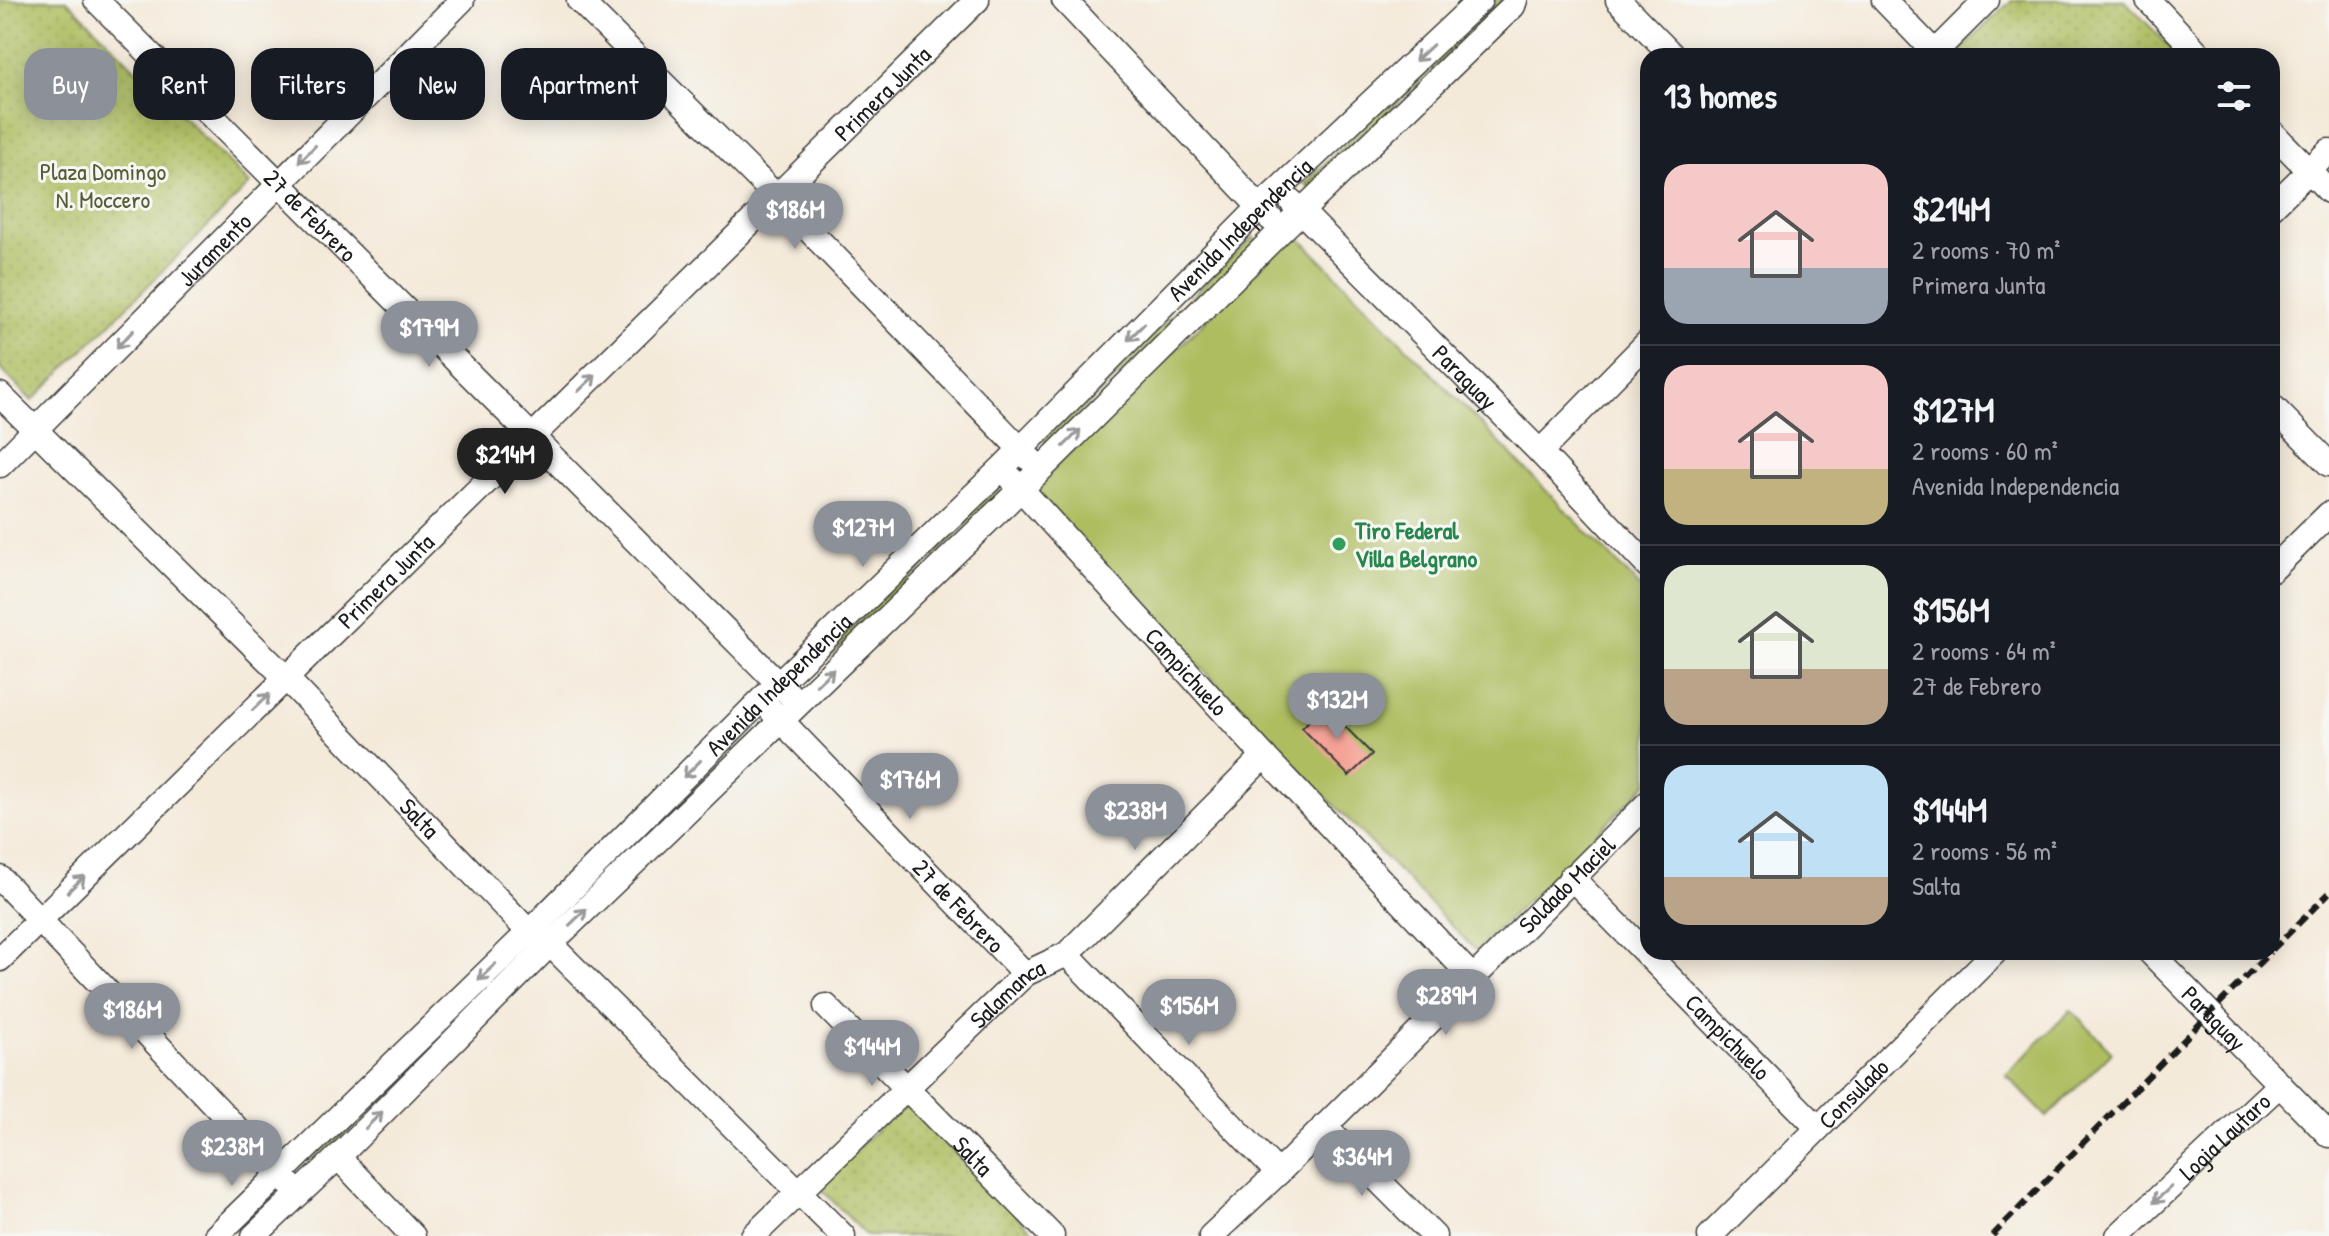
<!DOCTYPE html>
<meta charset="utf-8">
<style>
:root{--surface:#171b24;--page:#242831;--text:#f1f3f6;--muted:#9ea1a6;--line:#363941;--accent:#8c9099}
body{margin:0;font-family:"Patrick Hand",sans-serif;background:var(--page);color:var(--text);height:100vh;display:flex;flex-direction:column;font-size:30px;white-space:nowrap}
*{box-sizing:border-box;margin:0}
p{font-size:26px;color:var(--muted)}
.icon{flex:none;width:44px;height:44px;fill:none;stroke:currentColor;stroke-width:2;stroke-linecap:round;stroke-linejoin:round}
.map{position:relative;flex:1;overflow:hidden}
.sheet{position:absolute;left:1640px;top:48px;width:640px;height:912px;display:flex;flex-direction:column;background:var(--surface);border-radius:24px;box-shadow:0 4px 20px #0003}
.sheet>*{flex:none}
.guide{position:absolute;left:24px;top:48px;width:760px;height:72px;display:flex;gap:16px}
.price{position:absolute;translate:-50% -68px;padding:0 18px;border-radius:28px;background:var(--accent);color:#fff;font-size:26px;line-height:52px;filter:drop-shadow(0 2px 4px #0008)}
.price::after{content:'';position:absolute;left:50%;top:48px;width:24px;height:18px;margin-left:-12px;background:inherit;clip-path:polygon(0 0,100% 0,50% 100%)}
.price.current{background:#222;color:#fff}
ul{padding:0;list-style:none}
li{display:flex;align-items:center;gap:24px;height:200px;padding:0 24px}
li+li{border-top:2px solid var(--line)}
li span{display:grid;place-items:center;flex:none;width:224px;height:160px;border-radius:24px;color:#555}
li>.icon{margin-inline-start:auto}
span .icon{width:96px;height:96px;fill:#fffc;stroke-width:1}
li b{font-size:34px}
h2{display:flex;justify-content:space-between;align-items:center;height:96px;padding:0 24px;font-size:34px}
.chip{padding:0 28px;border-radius:24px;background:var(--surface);box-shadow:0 4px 20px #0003;font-size:28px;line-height:72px}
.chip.current{background:var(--accent);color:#fff}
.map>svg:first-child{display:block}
.green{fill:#aebd60;stroke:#656c3e;stroke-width:2}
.park{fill:url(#park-dots);stroke:#656c3e;stroke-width:2}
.building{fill:#f5a396}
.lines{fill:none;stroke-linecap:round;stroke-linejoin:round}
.minor-casing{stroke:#3c3b38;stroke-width:27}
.minor{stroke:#fff;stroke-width:24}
.rail{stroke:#1c1c1c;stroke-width:6;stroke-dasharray:12 6;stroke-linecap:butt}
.oneway{stroke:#999}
.leisure-dot{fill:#2e9e5b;stroke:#f6f6f2;stroke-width:3}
.labels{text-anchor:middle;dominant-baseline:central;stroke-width:6;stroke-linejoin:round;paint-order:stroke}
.street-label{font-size:24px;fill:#1c1c1c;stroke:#f6f6f2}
.park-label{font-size:24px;fill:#565c37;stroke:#f6f6f2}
.leisure-label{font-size:24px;font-weight:bold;fill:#27864d;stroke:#f6f6f2;text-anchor:start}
</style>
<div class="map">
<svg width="2329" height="1236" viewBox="0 0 2329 1236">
<defs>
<pattern id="park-dots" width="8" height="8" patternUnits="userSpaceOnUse" patternTransform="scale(2)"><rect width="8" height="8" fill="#aebd60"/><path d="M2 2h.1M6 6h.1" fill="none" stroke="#95a253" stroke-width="1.8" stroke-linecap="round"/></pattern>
</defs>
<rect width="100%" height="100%" fill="#f6f6f2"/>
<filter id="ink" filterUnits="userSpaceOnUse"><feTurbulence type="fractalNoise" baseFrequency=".0125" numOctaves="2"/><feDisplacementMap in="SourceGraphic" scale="16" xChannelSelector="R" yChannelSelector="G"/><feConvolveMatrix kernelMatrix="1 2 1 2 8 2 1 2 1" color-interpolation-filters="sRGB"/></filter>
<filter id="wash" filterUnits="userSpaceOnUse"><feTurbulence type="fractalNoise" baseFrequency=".006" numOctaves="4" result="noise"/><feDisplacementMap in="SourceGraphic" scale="32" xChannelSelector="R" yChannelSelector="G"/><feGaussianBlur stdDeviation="1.8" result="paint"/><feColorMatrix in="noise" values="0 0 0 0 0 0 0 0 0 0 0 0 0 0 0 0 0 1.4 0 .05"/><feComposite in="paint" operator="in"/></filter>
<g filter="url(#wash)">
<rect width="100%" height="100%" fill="#f4eada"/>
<g class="green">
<path d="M1495,0H1504L1309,188L1305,183Z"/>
<path d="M1295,233L1648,595V783L1476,951L1030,492Z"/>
<path d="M1253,237L1258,242L1048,444L1043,440Z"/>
<path d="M996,487L1001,492L806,680L802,675Z"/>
<path d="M519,955L523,960L313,1166L309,1162Z"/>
<path d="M2071,1010L2112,1052L2047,1117L2006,1075Z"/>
</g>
<g class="park">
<path d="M0,0H67L250,184L32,401L0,368Z"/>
<path d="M2012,0H2124L2179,56H1964L1959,51Z"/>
<path d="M904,1102L1037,1236H867L819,1187Z"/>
</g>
<g id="blocks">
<path class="building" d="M1324,705L1372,754L1349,776L1302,728Z"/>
</g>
</g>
<g filter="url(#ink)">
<use href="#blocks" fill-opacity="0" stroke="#3c3b38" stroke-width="2"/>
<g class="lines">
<defs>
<g id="minor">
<path id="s1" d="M96,0L789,694"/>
<path d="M579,0L777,197L1032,461"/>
<path d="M1064,0L1271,219"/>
<path d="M1618,0L1673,56"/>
<path d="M1884,0L1938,56"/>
<path d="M2148,0L2201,56"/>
<path d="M1931,56L1987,0"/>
<path d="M2272,132L2329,191"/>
<path id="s2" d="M1292,202L1540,452L1648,566"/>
<path d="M2272,207L2329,151"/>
<path id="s3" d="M0,395L286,678L529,932L550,944L843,1236"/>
<path d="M2272,406L2329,464"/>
<path d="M1540,452L1648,342"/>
<path id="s4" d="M0,465L462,0"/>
<path id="s5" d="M1012,479L1264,756L1472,977"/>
<path d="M2272,570L2329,514"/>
<path id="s6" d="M772,711L1025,974"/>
<path id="s7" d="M1571,877L1818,1128"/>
<path d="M0,878L289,1184"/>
<path id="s8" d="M2150,952L2329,1135"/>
<path d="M1067,954L1278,1173"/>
<path id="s9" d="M0,959L977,0"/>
<path id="s10" d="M826,1006L1052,1236"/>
<path d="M1324,1126L1434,1236"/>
<path d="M338,1157L413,1236"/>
<path id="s11" d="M216,1236L529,932L762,699L1002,468L1260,207L1480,0"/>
<path d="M254,1236L338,1157L550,944L1021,489L1282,230L1513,6L1515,0"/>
<path id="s12" d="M753,1236L1025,974L1067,954L1264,756"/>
<path id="s13" d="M1211,1236L1278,1173L1648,803"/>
<path id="s14" d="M1710,1236L1995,952"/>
<path id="s15" d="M2118,1236L2280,1084"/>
</g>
</defs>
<use href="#minor" class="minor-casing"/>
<use href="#minor" class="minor"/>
<g class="rail">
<path d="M2272,950L2329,893"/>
<path d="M1992,1236L2270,952"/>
</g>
</g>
<defs><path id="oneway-shaft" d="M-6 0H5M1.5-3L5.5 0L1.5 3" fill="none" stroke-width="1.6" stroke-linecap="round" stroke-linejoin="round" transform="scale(2)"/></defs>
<g class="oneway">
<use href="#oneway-shaft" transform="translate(1424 53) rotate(137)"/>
<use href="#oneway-shaft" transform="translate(307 154) rotate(135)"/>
<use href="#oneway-shaft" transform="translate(1136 332) rotate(135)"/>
<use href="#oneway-shaft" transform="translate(125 339) rotate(134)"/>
<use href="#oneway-shaft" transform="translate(587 383) rotate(-44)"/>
<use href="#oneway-shaft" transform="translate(1072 438) rotate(-45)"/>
<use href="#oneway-shaft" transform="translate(825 677) rotate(-44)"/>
<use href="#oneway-shaft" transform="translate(261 702) rotate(-44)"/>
<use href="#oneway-shaft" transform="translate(692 769) rotate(135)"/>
<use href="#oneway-shaft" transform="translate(76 884) rotate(-44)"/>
<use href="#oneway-shaft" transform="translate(578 917) rotate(-44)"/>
<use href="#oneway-shaft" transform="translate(487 972) rotate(136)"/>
<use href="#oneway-shaft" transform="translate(374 1120) rotate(-45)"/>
<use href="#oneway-shaft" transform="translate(2162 1195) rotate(137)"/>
</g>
</g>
<circle class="leisure-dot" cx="1339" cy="544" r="8"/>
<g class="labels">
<g class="street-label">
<text stroke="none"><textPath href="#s9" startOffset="1236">Primera Junta</textPath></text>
<text stroke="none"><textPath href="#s1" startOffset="304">27 de Febrero</textPath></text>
<text stroke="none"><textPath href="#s11" startOffset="1436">Avenida Independencia</textPath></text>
<text stroke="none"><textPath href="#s4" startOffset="304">Juramento</textPath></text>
<text stroke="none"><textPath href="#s2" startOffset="246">Paraguay</textPath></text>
<text stroke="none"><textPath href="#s9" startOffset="540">Primera Junta</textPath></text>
<text stroke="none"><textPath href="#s5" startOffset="260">Campichuelo</textPath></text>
<text stroke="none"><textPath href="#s11" startOffset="788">Avenida Independencia</textPath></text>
<text stroke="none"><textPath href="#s3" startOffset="596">Salta</textPath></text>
<text stroke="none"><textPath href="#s13" startOffset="500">Soldado Maciel</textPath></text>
<text stroke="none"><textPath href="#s6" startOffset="270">27 de Febrero</textPath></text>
<text stroke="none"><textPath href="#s12" startOffset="352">Salamanca</textPath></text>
<text stroke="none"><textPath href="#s8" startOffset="92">Paraguay</textPath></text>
<text stroke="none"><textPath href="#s7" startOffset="224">Campichuelo</textPath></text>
<text stroke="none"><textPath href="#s14" startOffset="202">Consulado</textPath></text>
<text stroke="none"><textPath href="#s15" startOffset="146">Logia Lautaro</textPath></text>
<text stroke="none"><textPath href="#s10" startOffset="210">Salta</textPath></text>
</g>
<g class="park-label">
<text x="103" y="171">Plaza Domingo<tspan x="103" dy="28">N. Moccero</tspan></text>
</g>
<g class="leisure-label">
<text x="1355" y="530">Tiro Federal<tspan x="1355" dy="28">Villa Belgrano</tspan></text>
</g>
</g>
</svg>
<b class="price" style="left:795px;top:251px">$186M</b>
<b class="price" style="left:429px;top:369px">$179M</b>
<b class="price current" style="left:505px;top:496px">$214M</b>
<b class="price" style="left:863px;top:569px">$127M</b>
<b class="price" style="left:1337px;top:741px">$132M</b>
<b class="price" style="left:910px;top:821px">$176M</b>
<b class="price" style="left:1135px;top:852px">$238M</b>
<b class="price" style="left:1446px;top:1037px">$289M</b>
<b class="price" style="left:1189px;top:1047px">$156M</b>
<b class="price" style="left:132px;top:1051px">$186M</b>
<b class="price" style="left:872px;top:1088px">$144M</b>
<b class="price" style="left:232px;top:1188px">$238M</b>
<b class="price" style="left:1362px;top:1198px">$364M</b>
<div class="guide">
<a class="chip current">Buy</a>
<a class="chip">Rent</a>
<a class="chip">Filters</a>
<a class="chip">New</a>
<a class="chip">Apartment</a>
</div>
<section class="sheet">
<h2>13 homes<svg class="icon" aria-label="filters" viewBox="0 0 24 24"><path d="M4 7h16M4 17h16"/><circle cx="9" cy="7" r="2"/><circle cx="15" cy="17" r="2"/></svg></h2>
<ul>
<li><span style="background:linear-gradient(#f6c9c9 65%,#9aa5b1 0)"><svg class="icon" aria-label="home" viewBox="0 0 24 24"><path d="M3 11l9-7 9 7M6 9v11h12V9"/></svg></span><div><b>$214M</b><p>2 rooms · 70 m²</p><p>Primera Junta</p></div></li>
<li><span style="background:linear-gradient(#f6c9c9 65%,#c2b280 0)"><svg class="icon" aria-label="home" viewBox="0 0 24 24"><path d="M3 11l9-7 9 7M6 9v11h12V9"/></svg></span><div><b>$127M</b><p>2 rooms · 60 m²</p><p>Avenida Independencia</p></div></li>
<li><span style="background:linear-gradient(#dfe7d0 65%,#b9a48a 0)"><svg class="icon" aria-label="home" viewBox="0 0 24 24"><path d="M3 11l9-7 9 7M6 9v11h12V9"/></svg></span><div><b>$156M</b><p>2 rooms · 64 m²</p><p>27 de Febrero</p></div></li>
<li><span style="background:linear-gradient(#bfe0f5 70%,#b9a48a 0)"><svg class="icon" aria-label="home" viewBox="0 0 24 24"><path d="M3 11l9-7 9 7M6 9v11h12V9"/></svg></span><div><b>$144M</b><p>2 rooms · 56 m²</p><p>Salta</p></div></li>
</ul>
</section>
</div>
